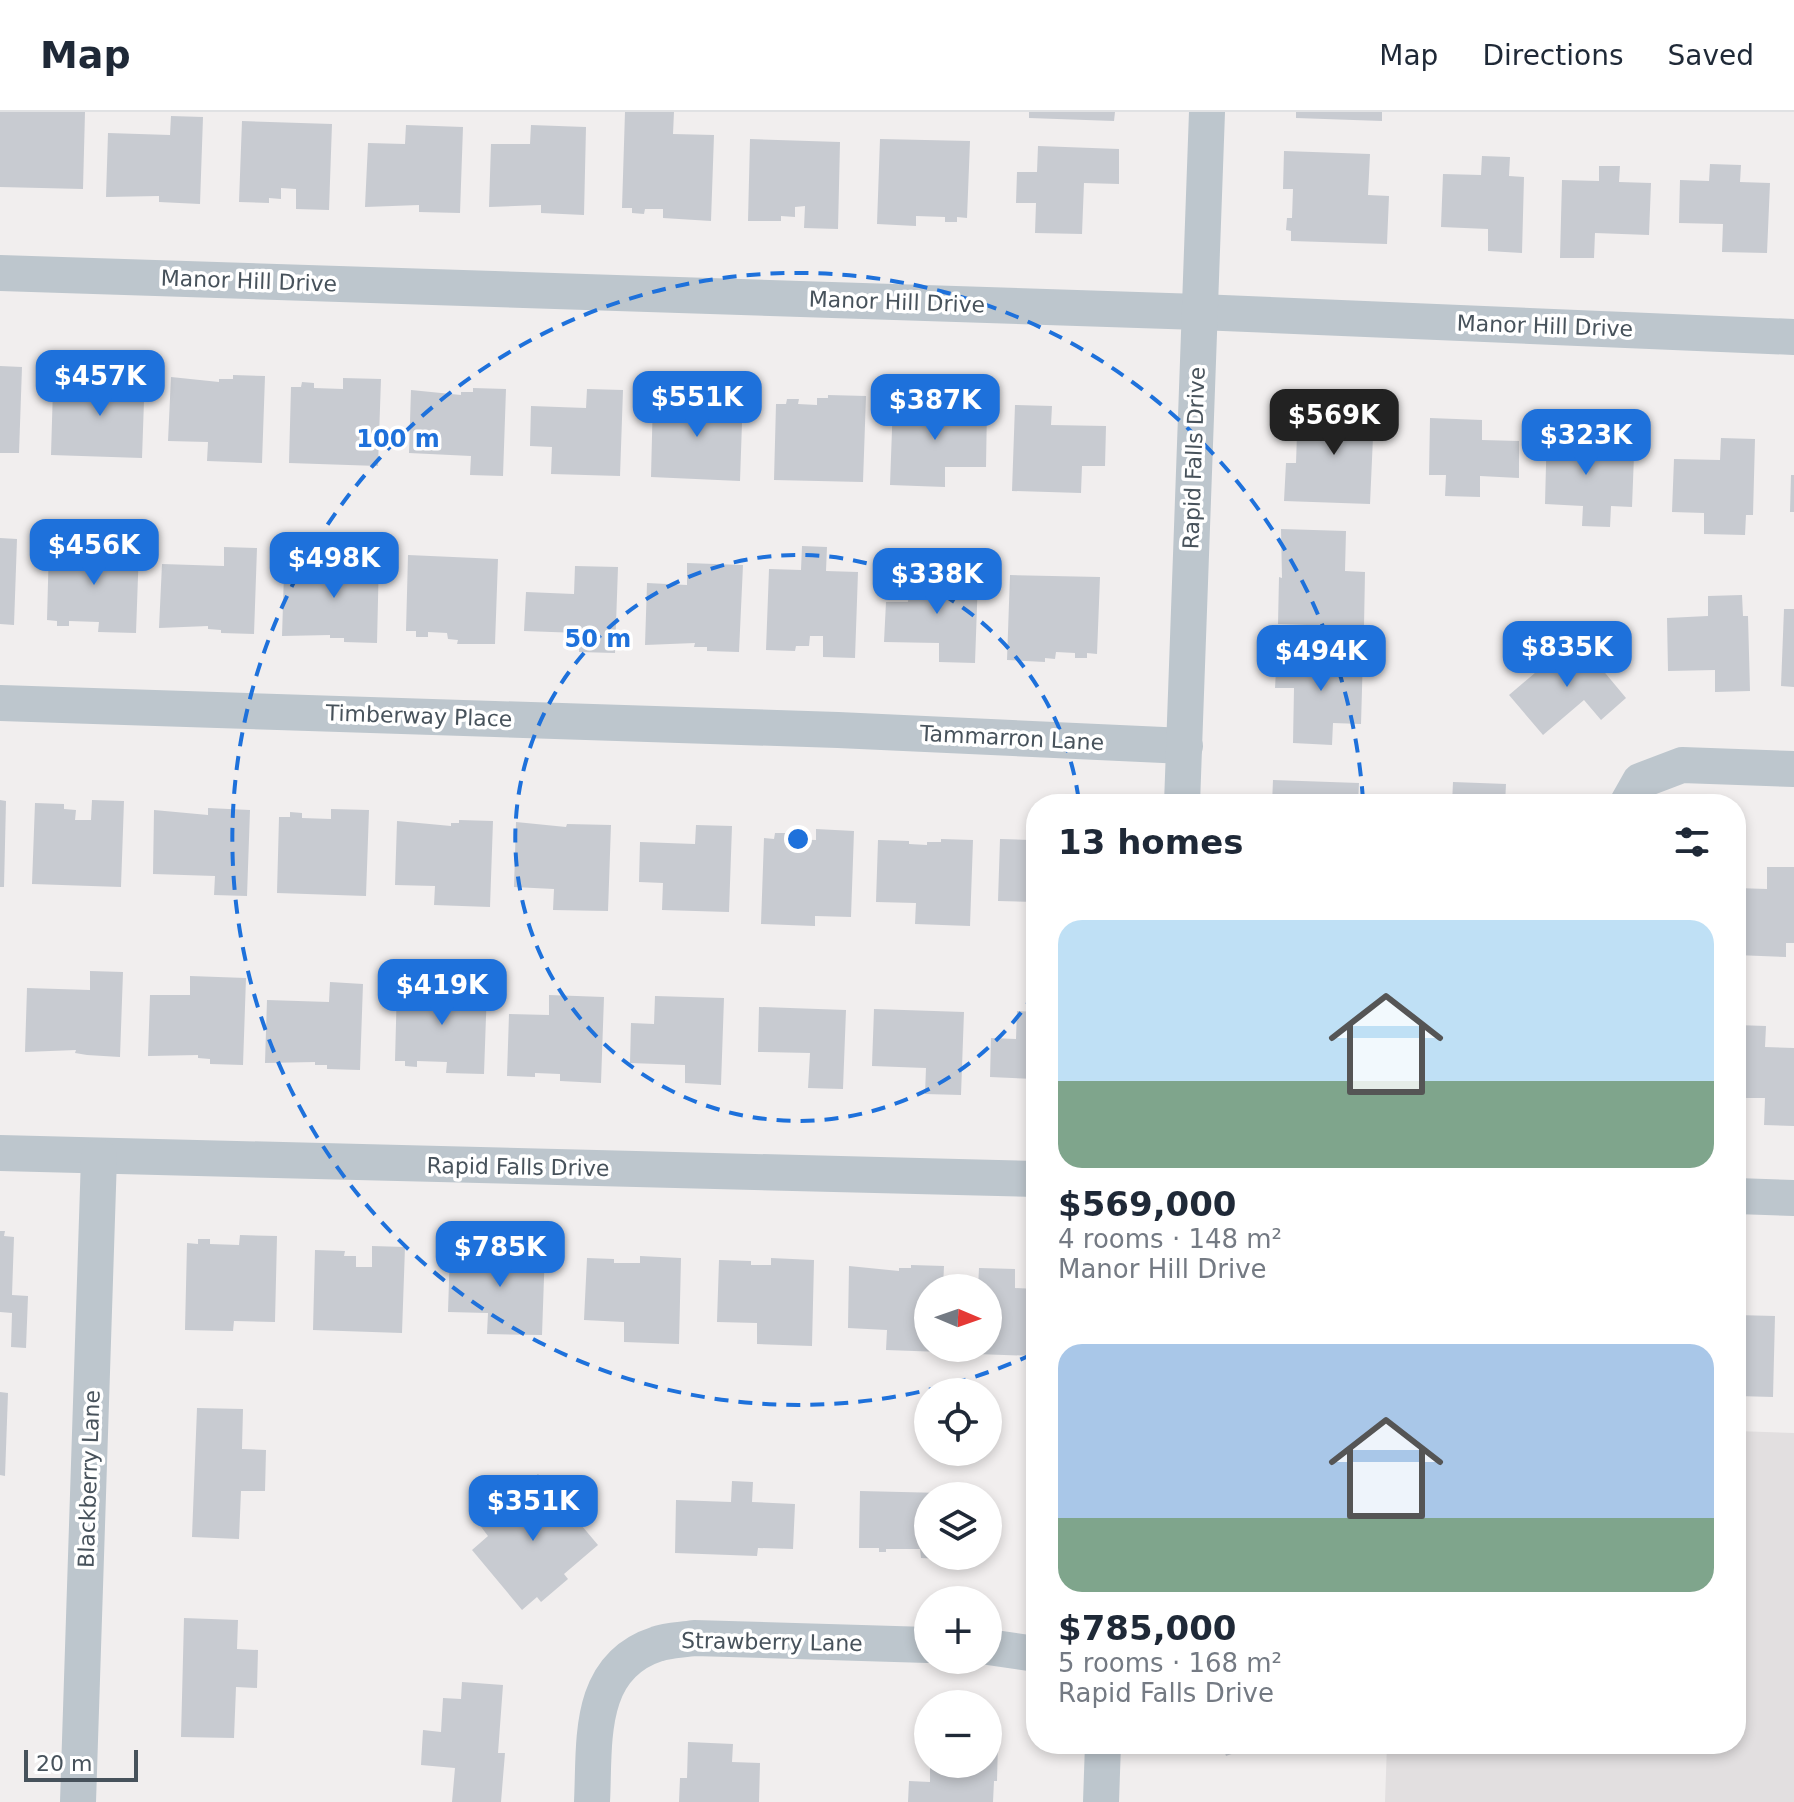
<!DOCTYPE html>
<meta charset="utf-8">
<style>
:root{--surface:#fff;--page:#f6f6f7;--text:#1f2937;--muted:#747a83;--line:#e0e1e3;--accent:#1e71db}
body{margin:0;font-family:"DejaVu Sans",sans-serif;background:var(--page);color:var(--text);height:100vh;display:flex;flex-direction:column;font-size:30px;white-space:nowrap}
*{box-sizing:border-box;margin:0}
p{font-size:26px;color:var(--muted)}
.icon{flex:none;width:44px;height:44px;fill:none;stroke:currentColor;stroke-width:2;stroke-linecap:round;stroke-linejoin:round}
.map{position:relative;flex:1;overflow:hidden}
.side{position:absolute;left:1026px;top:682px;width:720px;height:960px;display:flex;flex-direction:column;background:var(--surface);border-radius:32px;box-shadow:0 4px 12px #0003}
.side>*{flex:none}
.needle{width:52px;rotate:92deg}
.controls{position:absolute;left:914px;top:1162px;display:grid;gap:16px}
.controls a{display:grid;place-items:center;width:88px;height:88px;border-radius:50%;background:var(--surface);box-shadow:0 4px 12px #0003;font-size:40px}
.scale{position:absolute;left:24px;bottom:20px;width:114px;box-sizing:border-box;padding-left:8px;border:4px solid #47525b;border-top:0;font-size:22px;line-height:28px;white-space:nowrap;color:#47525b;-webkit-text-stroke:6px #fff;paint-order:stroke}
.price{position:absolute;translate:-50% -68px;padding:0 18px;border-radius:16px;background:var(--accent);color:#fff;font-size:26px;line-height:52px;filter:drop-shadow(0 2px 4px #0008)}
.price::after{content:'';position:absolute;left:50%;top:48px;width:24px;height:18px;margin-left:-12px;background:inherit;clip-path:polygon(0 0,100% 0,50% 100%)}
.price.active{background:#222;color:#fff}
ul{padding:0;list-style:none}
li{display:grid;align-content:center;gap:16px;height:424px;padding:0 32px}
li span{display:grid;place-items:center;height:248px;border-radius:24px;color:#555}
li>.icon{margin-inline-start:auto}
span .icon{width:144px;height:144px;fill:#fffc;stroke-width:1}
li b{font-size:34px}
h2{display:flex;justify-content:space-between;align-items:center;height:96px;padding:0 32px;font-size:34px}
header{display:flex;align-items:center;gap:48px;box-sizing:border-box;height:112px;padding:0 40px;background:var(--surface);border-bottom:2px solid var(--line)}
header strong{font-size:38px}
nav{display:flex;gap:44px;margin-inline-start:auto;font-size:28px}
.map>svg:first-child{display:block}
.education{fill:#e2dfe0}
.building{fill:#c8cbd1}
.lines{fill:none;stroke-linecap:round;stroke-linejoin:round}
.minor{stroke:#bdc6cd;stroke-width:36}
.ring{fill:none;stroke:#1e71db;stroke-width:4;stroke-dasharray:14 10}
.labels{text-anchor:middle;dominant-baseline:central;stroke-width:7;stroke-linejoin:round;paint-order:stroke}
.street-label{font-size:22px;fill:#47525b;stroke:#fff}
.centre{fill:#1e71db;stroke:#fff;stroke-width:4}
.ring-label{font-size:24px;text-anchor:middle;font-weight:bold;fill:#1e71db;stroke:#fff;stroke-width:7;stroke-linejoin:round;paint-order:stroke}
</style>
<header>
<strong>Map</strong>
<nav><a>Map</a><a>Directions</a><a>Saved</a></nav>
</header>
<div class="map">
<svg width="1794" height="1690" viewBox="0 0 1794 1690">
<rect width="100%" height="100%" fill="#f1eeee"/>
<path class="education" d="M1736,1319L1794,1321V1690H1385L1387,1632H1736Z"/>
<g class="building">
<path d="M0,0H85L83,77L0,75Z"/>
<path d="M625,0H674L673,22L714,23L711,109L663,106V97H645L644,102L632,101V96H622Z"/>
<path d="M1029,0H1115L1114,9L1029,6Z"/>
<path d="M1296,0H1382V9L1296,6Z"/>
<path d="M171,4L203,5L200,92L159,90V84L106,85L108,21L170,23Z"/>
<path d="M242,9L332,12L329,98L296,97V77L281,76V87L269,86V91L239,90Z"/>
<path d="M406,13L463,15L460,101L419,100V93L365,95L368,31L405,32Z"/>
<path d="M531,13L586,15L584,103L541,101V93L489,95L491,32H530Z"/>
<path d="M750,27L840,30L838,117L804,116L805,94L795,95V105L781,104V109H748Z"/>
<path d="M880,27L970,29L967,106L957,105V110H945V105L916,104V114L877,112Z"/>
<path d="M1038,34L1119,37V72L1084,71L1082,122L1035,121L1036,91H1016L1017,60H1037Z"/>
<path d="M1284,39L1370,42L1368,83L1389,84L1387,132L1291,129V119L1286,118L1287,106H1292L1293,77H1283Z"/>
<path d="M1482,44L1510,45L1509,64L1524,65L1522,141L1488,139V117L1441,115L1443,62L1481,63Z"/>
<path d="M1710,52L1741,53L1740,70L1770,71L1767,141L1722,140L1723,112L1679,111L1680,68L1709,69Z"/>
<path d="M1599,54H1620L1619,70L1651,71L1649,123L1595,121L1594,146H1560L1562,68L1599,69Z"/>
<path d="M0,254L22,255L19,341H0Z"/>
<path d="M109,258L145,260L142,346L51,343L53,275L108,277Z"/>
<path d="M233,263L265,264L262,351L207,349L208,330L168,329L171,265L219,270V267H233Z"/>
<path d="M343,266L381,267L378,354L289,351L291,275H301L302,270L314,271V276L343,277Z"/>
<path d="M473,276L506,277L503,364L470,363L471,344L409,341L411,278L461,283V280H473Z"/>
<path d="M587,277L623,278L620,364L551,362L552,335L530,334L531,294L586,296Z"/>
<path d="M710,281L743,282L740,369L651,365L653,284L682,285V291H694V301L710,302Z"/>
<path d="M828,283L866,284L863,370L774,368L776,292H786L787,287H799L798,292L817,293V286H828Z"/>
<path d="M893,290L939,292V295L987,294L986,355H945V375L890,373Z"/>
<path d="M1015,293L1052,294L1051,313L1106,314L1105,354H1082L1081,381L1012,379Z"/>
<path d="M1298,300L1390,303V325H1373L1370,392L1284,389L1286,351H1296L1297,322H1292V310H1297Z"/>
<path d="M1430,306L1482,308V328L1519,329V366L1480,364V385L1445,384L1446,363H1429Z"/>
<path d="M1547,314L1582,315L1581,342L1634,343L1632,395L1611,394L1610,415L1582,414L1583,394L1545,392Z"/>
<path d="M1721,326L1755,327L1753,403H1746L1745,423L1704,422V401L1672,400L1674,347L1720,348Z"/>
<path d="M1791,363H1794V400H1790Z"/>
<path d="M1281,417L1346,419L1345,459L1365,460L1364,515L1278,512L1279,465L1282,466Z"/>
<path d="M0,426L17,427L14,513L0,512Z"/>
<path d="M49,433L139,436L136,521L98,520L99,510L69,509V514H57V509L47,508Z"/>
<path d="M802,434L827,435L826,459L858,460L855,546L823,545V524H810L809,534H796L795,539L766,538L769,457L801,458Z"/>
<path d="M224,435L257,436L254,522L221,521V518L208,517V514L159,516L162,452L224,454Z"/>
<path d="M324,443L379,445L377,531L344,530V526H330V523L282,524L284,461L324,462Z"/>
<path d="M408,443L498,447L495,532H457L458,528L448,527L447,521L428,520V525H416V519H406Z"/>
<path d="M687,451L743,453L739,540L707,539V535H694L695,531L645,533L647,471L687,473Z"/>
<path d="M575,454L618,455L615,541L579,540V521L524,519L526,480L574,482Z"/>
<path d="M909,463L978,466L975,551L939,550V531L884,530L886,490H908Z"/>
<path d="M1010,463L1100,465L1097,542L1087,541V546H1075V541L1056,540L1055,547L1045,546V550L1007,548Z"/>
<path d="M1742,483L1743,504H1748L1750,579L1715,580V558L1668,559L1667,506L1708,504V484Z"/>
<path d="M1784,497H1794V575L1781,574Z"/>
<path d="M1576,526L1626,586L1601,608L1584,588L1543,623L1509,583Z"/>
<path d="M1277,540L1363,543L1361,612L1333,611L1332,633L1293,631L1294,576H1275Z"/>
<path d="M1273,668L1359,671L1358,692H1272Z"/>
<path d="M1453,670L1506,672L1505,692H1452Z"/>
<path d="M0,688L6,689L4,775H0Z"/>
<path d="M92,688L124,689L121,775L32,772L35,691L64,692V697L76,698L75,708H91Z"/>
<path d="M208,696L250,698L247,784L214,783L215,764L153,762L154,698L208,703Z"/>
<path d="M331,697L369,698L366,784L277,781L279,705H290V700L302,701V706L331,707Z"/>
<path d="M459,708L493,709L490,795L434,793L435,774L395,773L397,709L451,714V711H459Z"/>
<path d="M516,710L566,715L567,712L611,713L608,799L553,798L554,777L514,775Z"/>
<path d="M696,713L732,714L729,800L662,798L663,771L639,770L640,730L695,732Z"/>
<path d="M816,717L854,719L851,805L815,804V814L761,812L764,726L774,727L775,721H786V727L816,728Z"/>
<path d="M941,727L973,728L970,814L915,812L916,791L876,790L878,728L909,729V732L927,733V730H941Z"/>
<path d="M1000,727L1030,728V732H1036V790L998,789Z"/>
<path d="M1767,755H1794V831H1786V845L1736,843V776L1767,777Z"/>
<path d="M90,859L123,860L120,945L87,943L75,941L76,938L25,940L27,876L90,878Z"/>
<path d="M190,864L246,866L243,953L210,952V947L198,946V943L148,944L150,883H190Z"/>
<path d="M330,870L363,872L360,958L327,957V953H315V950L265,951L267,888L329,890Z"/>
<path d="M397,873L487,876L484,962L446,961L447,950L417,949V955L405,954V949H395Z"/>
<path d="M549,883L604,885L601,971L560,969V962L535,961V965L507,964L509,902L549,903Z"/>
<path d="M655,884L724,886L721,973L685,971V953L630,951L631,911L654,912Z"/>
<path d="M759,895L846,898L843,977L808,976L810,941L758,940Z"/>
<path d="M874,897L964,900L961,983L925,982L926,956L872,954Z"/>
<path d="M1017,899L1036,900V967L990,965L991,926L1016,927Z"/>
<path d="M1736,913L1766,914L1765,935L1794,936V1014L1764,1013L1765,986H1736Z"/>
<path d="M0,1119H5L4,1124L14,1125L12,1183L28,1184L26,1236L11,1235L12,1201L0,1200Z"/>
<path d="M240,1123L277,1124L275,1210L234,1209L233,1219L185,1218L187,1131L198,1132V1127H210V1132L239,1133Z"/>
<path d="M372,1134L405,1135L402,1221L313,1218L315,1138L345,1139L344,1144H356V1155H372Z"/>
<path d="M512,1136L545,1137L542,1223L487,1222L488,1201L448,1200L450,1138L500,1143V1140H512Z"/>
<path d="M640,1144L681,1146L679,1232L624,1230V1210L584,1208L587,1146L614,1147V1151H640Z"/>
<path d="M771,1146L814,1148L812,1234L757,1232V1211L717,1210L719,1148L751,1149V1153H771Z"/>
<path d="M911,1153L944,1154L943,1176H928V1236H942V1240L886,1238L887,1218L848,1216L849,1154L899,1159V1156H911Z"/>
<path d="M979,1156L1015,1157V1176L1036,1177V1244L976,1242V1236H988V1176H978Z"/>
<path d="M1736,1203L1775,1204L1773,1285L1737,1284Z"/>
<path d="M0,1280L8,1281L5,1364L0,1363Z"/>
<path d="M197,1296L243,1297L242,1337L266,1338L265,1379H241L239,1427L192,1425Z"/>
<path d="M538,1362L598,1433L564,1462L568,1467L541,1490L537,1485L522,1498L472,1438L488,1424L479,1412Z"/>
<path d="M732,1369L753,1370L752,1390L795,1392L793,1437L758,1436L757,1444L675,1441L676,1388L731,1390Z"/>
<path d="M860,1379L943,1381V1384H928V1444H958V1448L921,1446L920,1437H886V1440H879V1436H859Z"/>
<path d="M1036,1418V1437L1029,1435Z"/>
<path d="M184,1506L238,1508L237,1537L258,1538L257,1576L236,1575L234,1626L181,1625Z"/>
<path d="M462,1570L503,1573L498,1641H505L501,1690H452L455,1656L421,1653L423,1618L441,1620L443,1586L461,1587Z"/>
<path d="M688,1630L733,1632L732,1650L760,1651L759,1690H679L680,1666H687Z"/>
<path d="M988,1631H998L997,1669H994L993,1690H908L909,1669L930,1670V1652H988Z"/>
<path d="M1222,1632H1259L1226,1644Z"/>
</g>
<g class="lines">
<g class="minor">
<path d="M0,161L1199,200L1794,225"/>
<path d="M0,591L838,618L1185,634"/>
<path d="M1182,692L1207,0"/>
<path d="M1627,692L1640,669L1682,653L1794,657"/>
<path d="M0,1041L1036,1067"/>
<path d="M1736,1084L1794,1086"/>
<path d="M988,1535L1036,1542"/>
<path d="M78,1690L99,1045"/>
<path d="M592,1690C595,1631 586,1555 657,1532C668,1528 682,1528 694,1526L928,1533"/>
<path d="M1101,1690L1103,1632"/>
</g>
</g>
<g class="ring">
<path d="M1035 881A283 283 0 1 1 1079 690"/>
<path d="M1033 1242A566 566 0 1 1 1363 688"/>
</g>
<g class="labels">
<g class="street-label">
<text transform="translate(249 169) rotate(2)">Manor Hill Drive</text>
<text transform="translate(897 190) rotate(2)">Manor Hill Drive</text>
<text transform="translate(1545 214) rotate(2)">Manor Hill Drive</text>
<text transform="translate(1194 346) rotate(-88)">Rapid Falls Drive</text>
<text transform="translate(419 604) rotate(2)">Timberway Place</text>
<text transform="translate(1012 626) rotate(3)">Tammarron Lane</text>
<text transform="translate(518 1055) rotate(1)">Rapid Falls Drive</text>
<text transform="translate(89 1367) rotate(-88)">Blackberry Lane</text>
<text transform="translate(772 1530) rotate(1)">Strawberry Lane</text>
</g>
</g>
<circle cx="798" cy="727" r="12" class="centre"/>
<g class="ring-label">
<text x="398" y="335">100 m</text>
<text x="598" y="535">50 m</text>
</g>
</svg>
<div class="controls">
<a><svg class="needle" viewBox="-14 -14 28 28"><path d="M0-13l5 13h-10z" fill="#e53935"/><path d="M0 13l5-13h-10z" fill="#747a83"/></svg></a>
<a><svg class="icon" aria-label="locate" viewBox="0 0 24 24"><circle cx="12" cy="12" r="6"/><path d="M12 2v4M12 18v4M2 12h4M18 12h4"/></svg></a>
<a><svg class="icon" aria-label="layers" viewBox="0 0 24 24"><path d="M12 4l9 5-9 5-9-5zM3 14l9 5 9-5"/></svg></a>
<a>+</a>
<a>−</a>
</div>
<div class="scale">20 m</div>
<b class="price" style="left:100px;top:306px">$457K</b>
<b class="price" style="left:697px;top:327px">$551K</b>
<b class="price" style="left:935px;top:330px">$387K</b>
<b class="price active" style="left:1334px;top:345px">$569K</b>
<b class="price" style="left:1586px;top:365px">$323K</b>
<b class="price" style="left:94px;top:475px">$456K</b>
<b class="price" style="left:334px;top:488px">$498K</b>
<b class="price" style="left:937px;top:504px">$338K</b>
<b class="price" style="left:1567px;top:577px">$835K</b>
<b class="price" style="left:1321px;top:581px">$494K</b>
<b class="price" style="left:442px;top:915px">$419K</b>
<b class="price" style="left:500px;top:1177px">$785K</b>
<b class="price" style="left:533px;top:1431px">$351K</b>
<section class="side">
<h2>13 homes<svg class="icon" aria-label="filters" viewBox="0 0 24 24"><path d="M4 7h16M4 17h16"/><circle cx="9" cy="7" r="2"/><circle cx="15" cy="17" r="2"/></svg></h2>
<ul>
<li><span style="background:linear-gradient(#bfe0f5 65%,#7fa58c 0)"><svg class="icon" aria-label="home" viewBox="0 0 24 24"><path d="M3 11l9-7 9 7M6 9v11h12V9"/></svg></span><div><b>$569,000</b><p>4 rooms · 148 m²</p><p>Manor Hill Drive</p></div></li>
<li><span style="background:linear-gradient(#a9c7e8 70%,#7fa58c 0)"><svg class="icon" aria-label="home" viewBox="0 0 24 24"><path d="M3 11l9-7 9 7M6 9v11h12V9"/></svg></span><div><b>$785,000</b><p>5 rooms · 168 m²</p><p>Rapid Falls Drive</p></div></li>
</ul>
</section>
</div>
